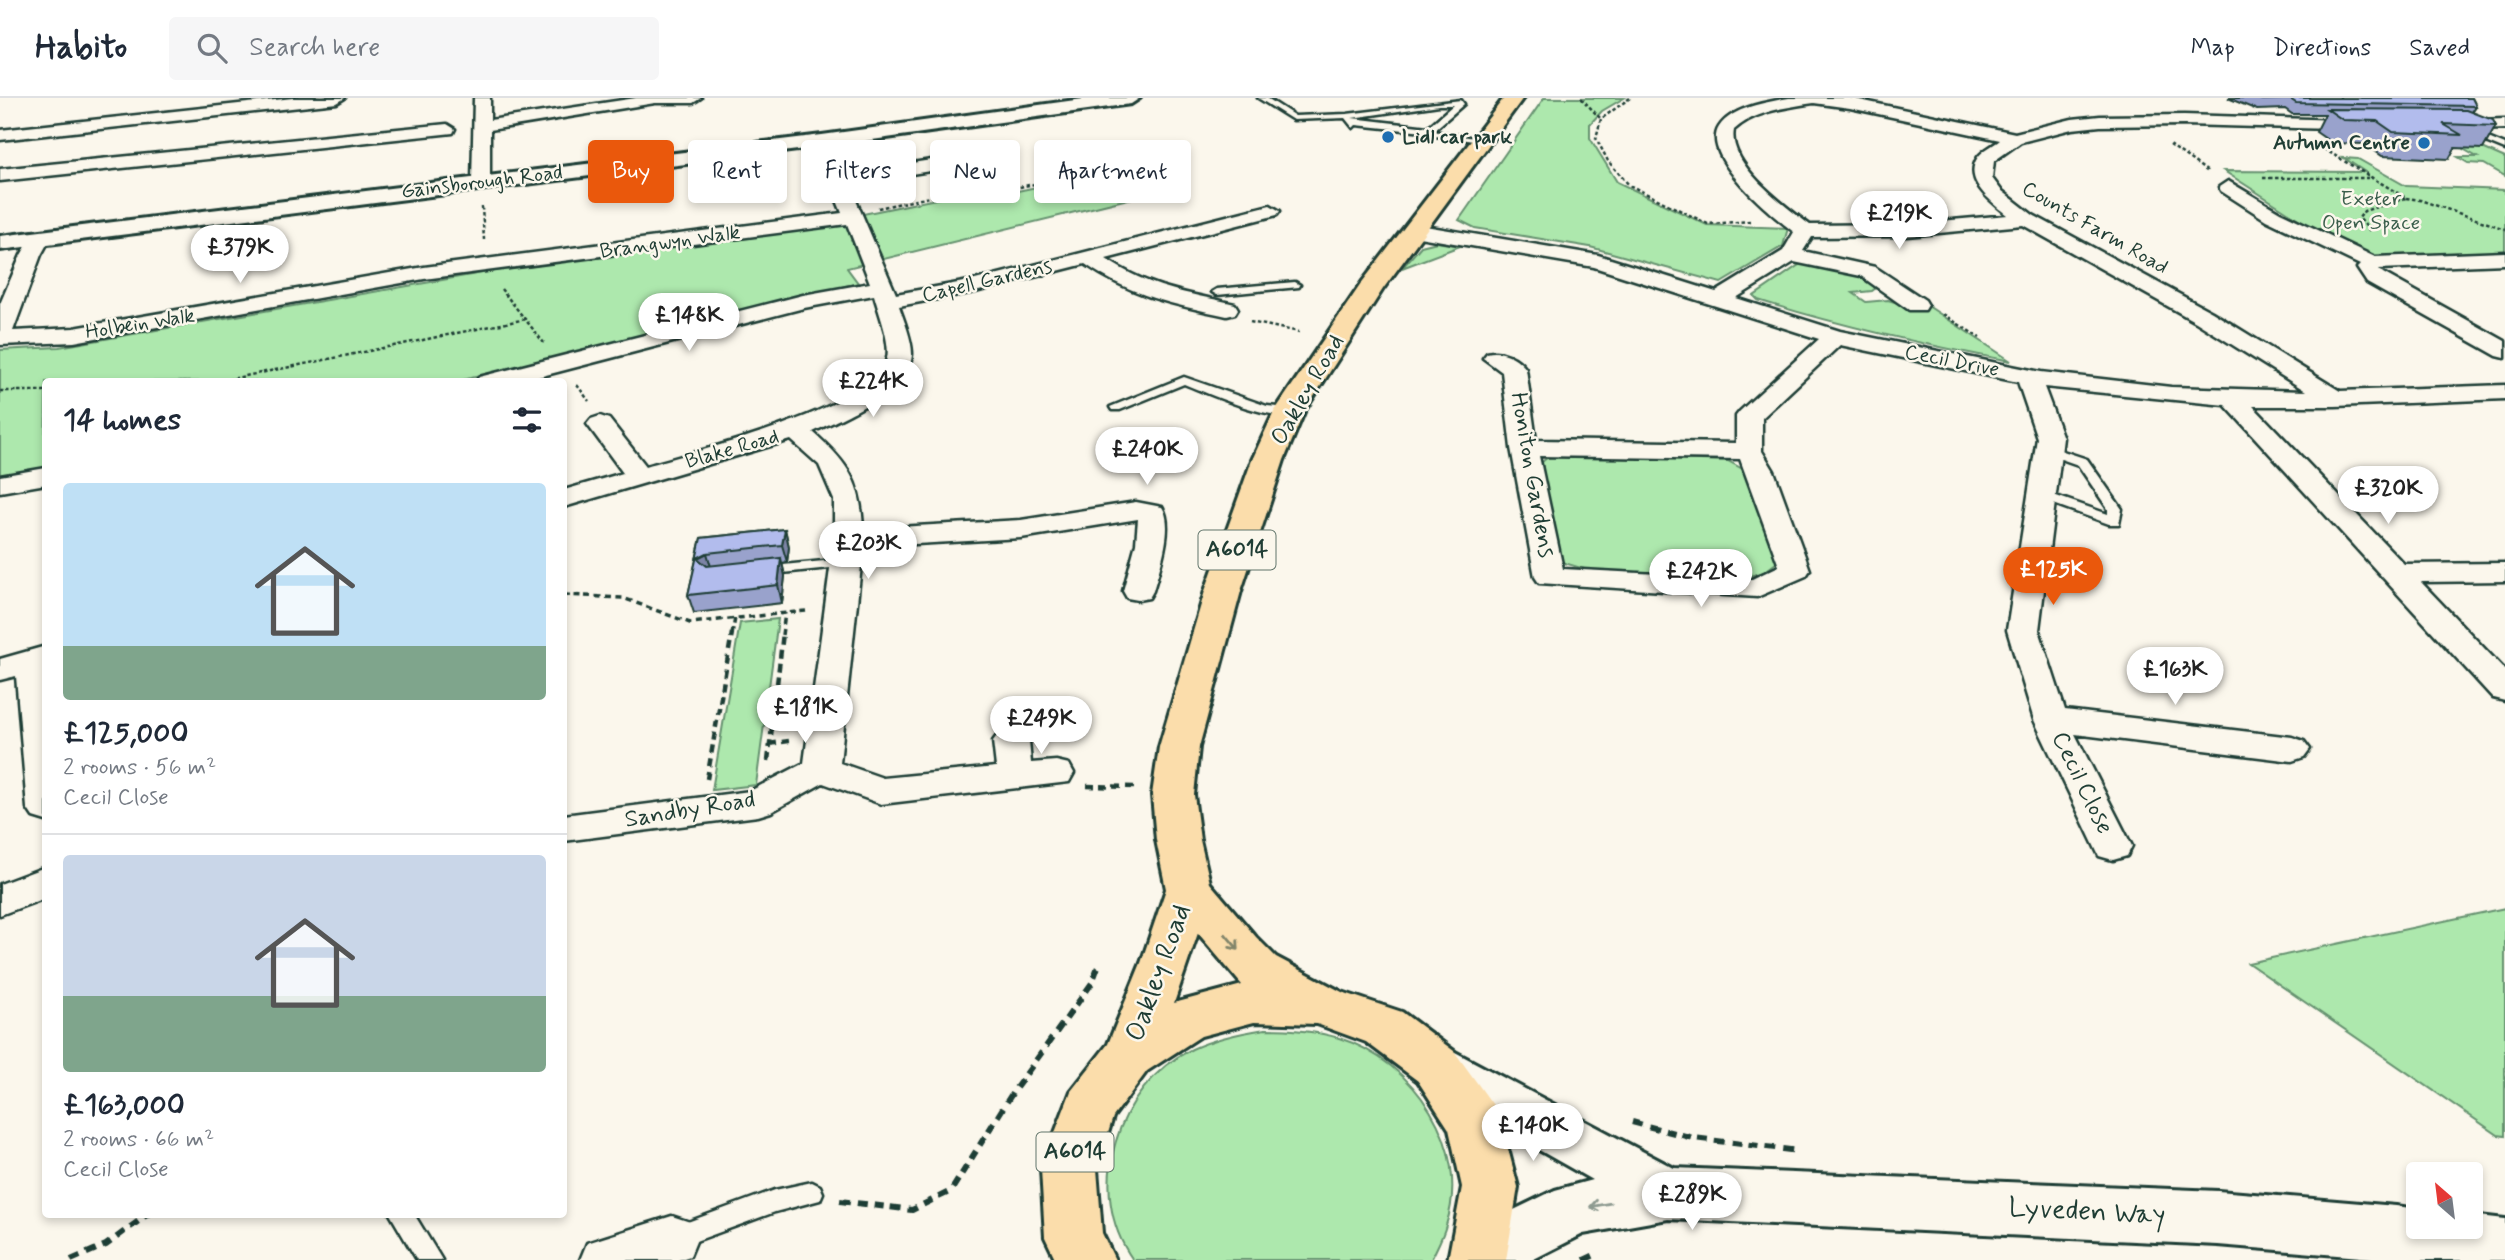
<!DOCTYPE html>
<meta charset="utf-8">
<style>
:root{--surface:#fff;--page:#f6f6f7;--text:#1f2937;--muted:#747a83;--line:#e0e1e3;--accent:#ea580c}
body{margin:0;font-family:Mynerve,sans-serif;background:var(--page);color:var(--text);height:100vh;display:flex;flex-direction:column;font-size:26px;white-space:nowrap}
*{box-sizing:border-box;margin:0}
p{font-size:23px;color:var(--muted)}
.icon{flex:none;width:38px;height:38px;fill:none;stroke:currentColor;stroke-width:2;stroke-linecap:round;stroke-linejoin:round}
.map{position:relative;flex:1;overflow:hidden}
.sheet{position:absolute;left:42px;top:280px;width:525px;height:840px;display:flex;flex-direction:column;background:var(--surface);border-radius:7px;box-shadow:0 4px 10px #0003}
.sheet>*{flex:none}
.hud{position:absolute;left:588px;top:42px;width:665px;height:63px;display:flex;gap:14px}
.needle{width:46px;rotate:332deg}
.tools{position:absolute;left:2406px;top:1064px;display:grid;gap:14px}
.tools a{display:grid;place-items:center;width:77px;height:77px;border-radius:7px;background:var(--surface);box-shadow:0 4px 10px #0003;font-size:35px}
.price{position:absolute;translate:-50% -60px;padding:0 16px;border-radius:24px;background:#fff;color:#222;font-size:23px;line-height:46px;filter:drop-shadow(0 2px 4px #0008)}
.price::after{content:'';position:absolute;left:50%;top:42px;width:21px;height:16px;margin-left:-10px;background:inherit;clip-path:polygon(0 0,100% 0,50% 100%)}
.price.active{background:var(--accent);color:#fff}
ul{padding:0;list-style:none}
li{display:grid;align-content:center;gap:14px;height:371px;padding:0 21px}
li+li{border-top:2px solid var(--line)}
li span{display:grid;place-items:center;height:217px;border-radius:7px;color:#555}
li>.icon{margin-inline-start:auto}
span .icon{width:126px;height:126px;fill:#fffc;stroke-width:1}
li b{font-size:30px}
h2{display:flex;justify-content:space-between;align-items:center;height:84px;padding:0 21px;font-size:30px}
.chip{padding:0 24px;border-radius:7px;background:var(--surface);box-shadow:0 4px 10px #0003;font-size:24px;line-height:63px}
.chip.active{background:var(--accent);color:#fff}
header{display:flex;align-items:center;gap:42px;box-sizing:border-box;height:98px;padding:0 35px;background:var(--surface);border-bottom:2px solid var(--line)}
header strong{font-size:33px}
nav{display:flex;gap:38px;margin-inline-start:auto;font-size:24px}
.search{width:490px;height:63px;background:var(--page);display:flex;align-items:center;gap:18px;box-sizing:border-box;padding:0 24px;border-radius:7px;color:var(--muted);font-size:26px}
.map>svg:first-child{display:block}
.green{fill:#ade8ad;stroke:#669270;stroke-width:2}
.lines{fill:none;stroke-linecap:round;stroke-linejoin:round}
.service-casing{stroke:#1f3d34;stroke-width:5}
.minor-casing{stroke:#1f3d34;stroke-width:5}
.tertiary-casing{stroke:#1f3d34;stroke-width:6}
.primary-casing{stroke:#1f3d34;stroke-width:6}
.path-far3{stroke:#1f3d34;stroke-width:2.5;stroke-dasharray:3.5 2.5;stroke-linecap:butt}
.path-far2{stroke:#1f3d34;stroke-width:3.5;stroke-dasharray:6 4.5;stroke-linecap:butt}
.path-far1{stroke:#1f3d34;stroke-width:4.5;stroke-dasharray:8 5;stroke-linecap:butt}
.path{stroke:#1f3d34;stroke-width:6;stroke-dasharray:10 7;stroke-linecap:butt}
.service{fill:#fbf7ec;fill-rule:evenodd}
.minor{fill:#fbf7ec;fill-rule:evenodd}
.tertiary{fill:#fbf7ec;fill-rule:evenodd}
.primary{fill:#fbddab;fill-rule:evenodd}
.wall{fill:#99a2cc;stroke:#1f3d34;stroke-width:2}
.shaded-wall{fill:#7d84a6;stroke:#1f3d34;stroke-width:2}
.building{fill:#b2bced;stroke:#1f3d34;stroke-width:2}
.oneway{stroke:#82856a}
.oneway2{stroke:#8d9a90}
.poi-dot{fill:#1f6fb2;stroke:#fbf7ec;stroke-width:2.5}
.labels{text-anchor:middle;dominant-baseline:central;stroke-width:5;stroke-linejoin:round;paint-order:stroke}
.far-poi-label{font-size:21px;font-weight:bold;fill:#1f3d34;stroke:#fbf7ec;text-anchor:start}
.far-street-label{font-size:21px;fill:#1f3d34;stroke:#fbf7ec}
.far-park-label{font-size:21px;fill:#3b5f4c;stroke:#fbf7ec}
.shield{fill:#fbf7ec;stroke:#61756b;stroke-width:2}
.shield-label{font-size:23px;font-weight:bold;fill:#1f3d34}
.street-label{font-size:24px;fill:#1f3d34;stroke:#fbf7ec}
.near-street-label{font-size:28px;fill:#1f3d34;stroke:#fbf7ec}
</style>
<header>
<strong>Habito</strong>
<div class="search"><svg class="icon" aria-label="search" viewBox="0 0 24 24"><circle cx="10" cy="10" r="6"/><path d="M15 15l6 6"/></svg>Search here</div>
<nav><a>Map</a><a>Directions</a><a>Saved</a></nav>
</header>
<div class="map">
<svg width="2505" height="1162" viewBox="0 0 2505 1162">
<rect width="100%" height="100%" fill="#fbf7ec"/>
<filter id="ink" filterUnits="userSpaceOnUse"><feTurbulence type="fractalNoise" baseFrequency=".0143" numOctaves="2"/><feDisplacementMap in="SourceGraphic" scale="14" xChannelSelector="R" yChannelSelector="G"/><feConvolveMatrix kernelMatrix="1 2 1 2 8 2 1 2 1" color-interpolation-filters="sRGB"/></filter>
<g filter="url(#ink)">
<g class="green">
<path d="M1544,0H1624L1602,13L1590,26V40L1617,84L1707,127L1788,130L1783,148L1721,185L1590,149L1475,130L1459,122Z"/>
<path d="M2435,35L2453,37L2505,60V78L2484,66L2468,65L2458,59H2477Z"/>
<path d="M2344,60L2358,61L2406,88L2505,92V158L2377,160L2311,129L2224,73L2365,74Z"/>
<path d="M1146,66L1181,88L847,170L858,185L459,283L46,284L45,374L0,383V252L59,249L488,174L864,123L863,116L970,94L1003,96Z"/>
<path d="M1437,144L1460,148L1402,170L1421,148Z"/>
<path d="M1807,164C1829,169 1861,170 1877,189L1872,193L1853,195L1866,204L1888,202L1915,210L1928,208L2011,263C1925,247 1841,228 1758,202L1754,198L1799,167Z"/>
<path d="M1559,357L1728,363L1746,373L1776,452V465L1764,474L1747,479L1591,473L1561,464L1554,453L1542,364L1548,359Z"/>
<path d="M778,521L756,687L712,692L740,525Z"/>
<path d="M2505,810V1038L2498,1037L2248,865Z"/>
<path d="M1265,931C1291,931 1315,933 1339,940C1414,963 1472,1050 1446,1127C1443,1139 1436,1151 1431,1162H1133C1083,1092 1117,988 1192,951C1216,940 1240,935 1265,931Z"/>
</g>
<g class="lines">
<defs>
<g id="service">
<path d="M1258,0H1267L1295,18L1347,16L1461,2L1464,6L1433,33L1486,42L1482,44L1427,37L1424,34L1356,27L1353,30L1345,20L1293,22ZM1439,7H1453L1428,29L1352,20Z"/>
<path d="M2469,32L2505,47V52L2466,36Z"/>
<path d="M1295,184L1300,187L1299,189L1217,197L1212,194L1217,191Z"/>
<path d="M1184,279L1267,308L1289,310L1295,314C1278,327 1205,294 1184,286L1120,312H1112L1110,309Z"/>
<path d="M2048,348L2087,361L2122,411L2119,426H2109L2037,400L2035,397L2042,393L2108,416V411L2078,367L2044,355L2042,352Z"/>
<path d="M844,461L851,465L849,468L763,477L756,473L763,469Z"/>
<path d="M812,1084L820,1088L823,1095L820,1102L775,1114L674,1151L666,1148L662,1140L666,1132L674,1129L775,1092Z"/>
<path d="M390,1116H414L442,1162H417Z"/>
</g>
<g id="minor">
<path d="M293,0H345L337,5L0,42V32Z"/>
<path d="M474,0H490V22L636,0H701L693,5H655L490,32V84L481,90L472,84Z"/>
<path d="M1789,0H1850L2015,35L2072,21L2100,18L2184,17L2372,23L2374,27L2366,32L2184,27L2100,28L2072,31L2021,44L1994,63L1992,80L2001,92L2033,117L2212,214L2340,293L2505,287V301L2335,308H2253L2404,466L2505,465V483L2421,484L2505,572V603L2493,600L2225,307L2044,289L2063,340L2039,532L2065,612L2292,639L2304,643L2310,651L2304,659L2292,663L2075,636L2132,748L2127,758L2113,762L2099,758L2034,622L2007,532L2037,340L2018,284L1840,247L1762,320V353L1774,373L1810,472L1806,478L1757,499L1539,485L1535,479L1511,350L1502,274L1483,260L1487,255C1501,251 1518,259 1526,271L1536,342L1736,345V318L1740,313L1819,241L1594,169L1413,138L1406,136L1403,132L1406,128L1413,126L1598,157L1716,194L1783,153L1794,134C1773,118 1700,59 1719,29C1732,9 1767,4 1789,0ZM1814,5L1850,10L2000,42C1994,47 1983,52 1978,59C1962,83 1992,104 2008,117L1907,126L1810,127C1785,108 1727,66 1734,32C1754,13 1788,9 1814,5ZM2023,127L2196,224L2306,293L2171,289L2041,274L1840,233L1736,200L1794,164L1861,178L1909,212H1925L1928,207L1925,202L1875,169L1803,153L1812,139L1907,138ZM1539,358L1740,361L1779,468L1752,481L1563,471Z"/>
<path d="M2505,21V31L2451,33L2443,28L2451,23Z"/>
<path d="M447,26L455,31L453,35L0,83V71Z"/>
<path d="M822,38L831,43L845,75L1005,51L1014,56L1005,61L849,86L896,196L975,182L1270,107L1280,113L1277,117L1106,161C1151,191 1184,194 1235,206L1238,211L1235,216L1227,218C1172,206 1133,199 1085,166L975,194L899,208C904,223 912,241 912,256C911,292 841,320 813,334C848,365 861,383 863,431L1021,422L1136,404L1162,409C1175,428 1159,472 1153,493L1149,500L1138,502L1127,500L1123,493L1136,445L1138,421L1021,440L863,449L840,665L883,680L996,669L993,643L999,635L1011,631L1023,635L1029,643L1031,665L1056,663L1069,666L1074,675L1069,684L881,706L823,685L771,714L758,718L564,743V717L750,693L804,665L834,441V402L819,367L791,342L564,409V392L623,375L587,326L591,321L600,318L609,321L646,368C694,354 874,311 887,260C891,245 878,212 874,197L804,210L519,284H476L479,279L803,197L870,185L847,126L424,181L74,244L0,247V206L21,157L34,135H48L51,139L41,157L13,233L74,230L424,169L842,115L813,43Z"/>
<path d="M2228,83L2280,114L2375,159L2505,154V166L2379,171L2383,175L2505,243V260L2497,258L2367,185L2357,170L2360,167L2266,122L2221,93L2219,89Z"/>
<path d="M46,370V386L0,394V378Z"/>
<path d="M46,548V723L33,719L27,710L16,578L0,582V561Z"/>
<path d="M45,769L46,800L0,817V786Z"/>
<path d="M672,1118L690,1124L697,1141L690,1158L678,1162H580L587,1145Z"/>
</g>
<g id="tertiary">
<path d="M1090,0H1140L1131,6L822,49L0,152V138L822,37Z"/>
<path d="M1437,947L1455,954L1674,1070L2218,1093L2396,1108L2418,1111V1129H2471V1117L2505,1121V1162H2396L2218,1147L1668,1121L1583,1136L1532,1162H1451L1450,1159L1458,1139L1555,1092L1592,1082L1419,984L1411,969L1419,954Z"/>
</g>
<path id="primary" d="M1504,0H1523L1383,191L1304,314L1284,362L1241,493L1199,649L1194,697L1200,742L1210,785L1256,839L1276,859L1342,894L1402,914L1454,953L1493,1007L1501,1024L1518,1089L1506,1162H1448L1462,1089L1449,1031L1418,983L1366,944L1317,926L1254,924L1201,938L1147,973L1113,1019L1097,1071L1102,1135L1115,1162H1056L1045,1139L1041,1071L1071,993L1108,946L1141,865L1166,791L1156,742L1152,697L1159,649L1205,493L1252,362L1274,314L1363,183ZM1198,835L1242,887L1174,905Z"/>
</defs>
<use href="#service" class="service-casing"/>
<use href="#minor" class="minor-casing"/>
<use href="#tertiary" class="tertiary-casing"/>
<use href="#primary" class="primary-casing"/>
<g class="path-far3">
<path d="M1581,0L1601,21"/>
<path d="M1630,0L1601,21L1596,40L1608,63L1629,87L1708,126L1751,123"/>
<path d="M2170,47L2208,74"/>
<path d="M2324,51L2406,100L2364,113L2359,120L2370,133"/>
<path d="M2263,80H2373"/>
<path d="M2406,100L2420,102L2505,131"/>
<path d="M482,109L484,142"/>
<path d="M878,110L973,90L1009,91L1132,67"/>
<path d="M501,191L544,245"/>
<path d="M1943,216L1980,240"/>
<path d="M1250,224L1299,234"/>
<path d="M216,284L526,221"/>
<path d="M577,287L589,303"/>
<path d="M0,293H46"/>
</g>
<g class="path-far2">
<path d="M564,453V457"/>
<path d="M564,497L623,500L690,525L806,513"/>
<path d="M732,537L735,520"/>
<path d="M782,537L785,515"/>
</g>
<g class="path-far1">
<path d="M769,646L789,643"/>
<path d="M768,663L783,535"/>
<path d="M707,681L732,535"/>
<path d="M1087,688L1134,689"/>
</g>
<g class="path">
<path d="M1632,1024L1693,1040L1799,1053"/>
<path d="M840,1103L912,1112L951,1093L1013,994L1092,885L1100,863"/>
<path d="M71,1162L106,1147L148,1116"/>
<path d="M1584,1162L1597,1156L1596,1154"/>
</g>
<use href="#service" class="service"/>
<use href="#minor" class="minor"/>
<use href="#tertiary" class="tertiary"/>
<use href="#primary" class="primary"/>
</g>
<g class="wall">
<path d="M2228,0H2472L2476,8L2472,14L2496,28L2483,51L2455,50L2449,61L2382,58L2365,46L2332,45L2316,34L2325,16H2292L2285,11L2257,12Z"/>
<path d="M785,431L789,449L787,464L782,465L785,478L782,505L694,515L688,497L701,440Z"/>
</g>
<g class="shaded-wall">
<path d="M785,431L789,449L787,464L782,447Z"/>
<path d="M707,455L712,472L697,460Z"/>
<path d="M781,460L785,478L782,505L778,487Z"/>
</g>
<g class="building">
<path d="M2257,0H2472L2476,8L2296,5L2290,1L2262,2Z"/>
<path d="M2327,11L2467,12L2493,22L2496,28L2443,26L2462,37L2393,34L2377,23L2343,22Z"/>
<path d="M785,431L782,447L707,455L697,460L707,468L781,460L778,487L688,497L701,440Z"/>
</g>
<defs><path id="oneway-shaft" d="M-6 0H5M1.5-3L5.5 0L1.5 3" fill="none" stroke-width="1.6" stroke-linecap="round" stroke-linejoin="round" transform="scale(1.75)"/></defs>
<use class="oneway" href="#oneway-shaft" transform="translate(1232 844) rotate(50)"/>
<use class="oneway2" href="#oneway-shaft" transform="translate(1600 1107) rotate(170)"/>
</g>
<g class="poi-dot">
<circle cx="1388" cy="39" r="7"/>
<circle cx="2424" cy="45" r="7"/>
</g>
<g class="labels">
<g class="far-poi-label">
<text x="1402" y="39">Lidl car park</text>
<text x="2410" y="45" text-anchor="end">Autumn Centre</text>
</g>
<g class="far-street-label">
<text transform="translate(482 84) rotate(-7)">Gainsborough Road</text>
<text transform="translate(2095 130) rotate(30)">Counts Farm Road</text>
<text transform="translate(670 144) rotate(-8)">Brangwyn Walk</text>
<text transform="translate(987 183) rotate(-13)">Capell Gardens</text>
<text transform="translate(140 226) rotate(-9)">Holbein Walk</text>
<text transform="translate(1952 263) rotate(11)">Cecil Drive</text>
<text transform="translate(732 351) rotate(-16)">Blake Road</text>
</g>
<g class="far-park-label">
<text x="2371" y="101">Exeter<tspan x="2371" dy="24">Open Space</tspan></text>
</g>
<g class="shield">
<rect x="1198.5" y="432.5" width="77" height="39" rx="5"/>
<rect x="1036.5" y="1034.5" width="77" height="39" rx="5"/>
</g>
<g class="shield-label">
<text x="1237" y="452">A6014</text>
<text x="1075" y="1054">A6014</text>
</g>
<g class="street-label">
<text transform="translate(1308 292) rotate(-60)">Oakley Road</text>
<text transform="translate(1532 377) rotate(80)">Honiton Gardens</text>
<text transform="translate(2082 685) rotate(64)">Cecil Close</text>
<text transform="translate(690 712) rotate(-9)">Sandby Road</text>
</g>
<g class="near-street-label">
<text transform="translate(1159 875) rotate(-70)">Oakley Road</text>
<text transform="translate(2087 1114) rotate(3)">Lyveden Way</text>
</g>
</g>
</svg>
<div class="tools">
<a><svg class="needle" viewBox="-14 -14 28 28"><path d="M0-13l5 13h-10z" fill="#e53935"/><path d="M0 13l5-13h-10z" fill="#747a83"/></svg></a>
</div>
<b class="price" style="left:1899px;top:153px">£219K</b>
<b class="price" style="left:240px;top:187px">£379K</b>
<b class="price" style="left:689px;top:255px">£148K</b>
<b class="price" style="left:873px;top:321px">£224K</b>
<b class="price" style="left:1147px;top:389px">£240K</b>
<b class="price" style="left:2388px;top:428px">£320K</b>
<b class="price" style="left:868px;top:483px">£203K</b>
<b class="price active" style="left:2053px;top:509px">£125K</b>
<b class="price" style="left:1701px;top:511px">£242K</b>
<b class="price" style="left:2175px;top:609px">£163K</b>
<b class="price" style="left:805px;top:647px">£181K</b>
<b class="price" style="left:1041px;top:658px">£249K</b>
<b class="price" style="left:1533px;top:1065px">£140K</b>
<b class="price" style="left:1692px;top:1134px">£289K</b>
<div class="hud">
<a class="chip active">Buy</a>
<a class="chip">Rent</a>
<a class="chip">Filters</a>
<a class="chip">New</a>
<a class="chip">Apartment</a>
</div>
<section class="sheet">
<h2>14 homes<svg class="icon" aria-label="filters" viewBox="0 0 24 24"><path d="M4 7h16M4 17h16"/><circle cx="9" cy="7" r="2"/><circle cx="15" cy="17" r="2"/></svg></h2>
<ul>
<li><span style="background:linear-gradient(#bfe0f5 75%,#7fa58c 0)"><svg class="icon" aria-label="home" viewBox="0 0 24 24"><path d="M3 11l9-7 9 7M6 9v11h12V9"/></svg></span><div><b>£125,000</b><p>2 rooms · 56 m²</p><p>Cecil Close</p></div></li>
<li><span style="background:linear-gradient(#c9d6e8 65%,#7fa58c 0)"><svg class="icon" aria-label="home" viewBox="0 0 24 24"><path d="M3 11l9-7 9 7M6 9v11h12V9"/></svg></span><div><b>£163,000</b><p>2 rooms · 66 m²</p><p>Cecil Close</p></div></li>
</ul>
</section>
</div>
